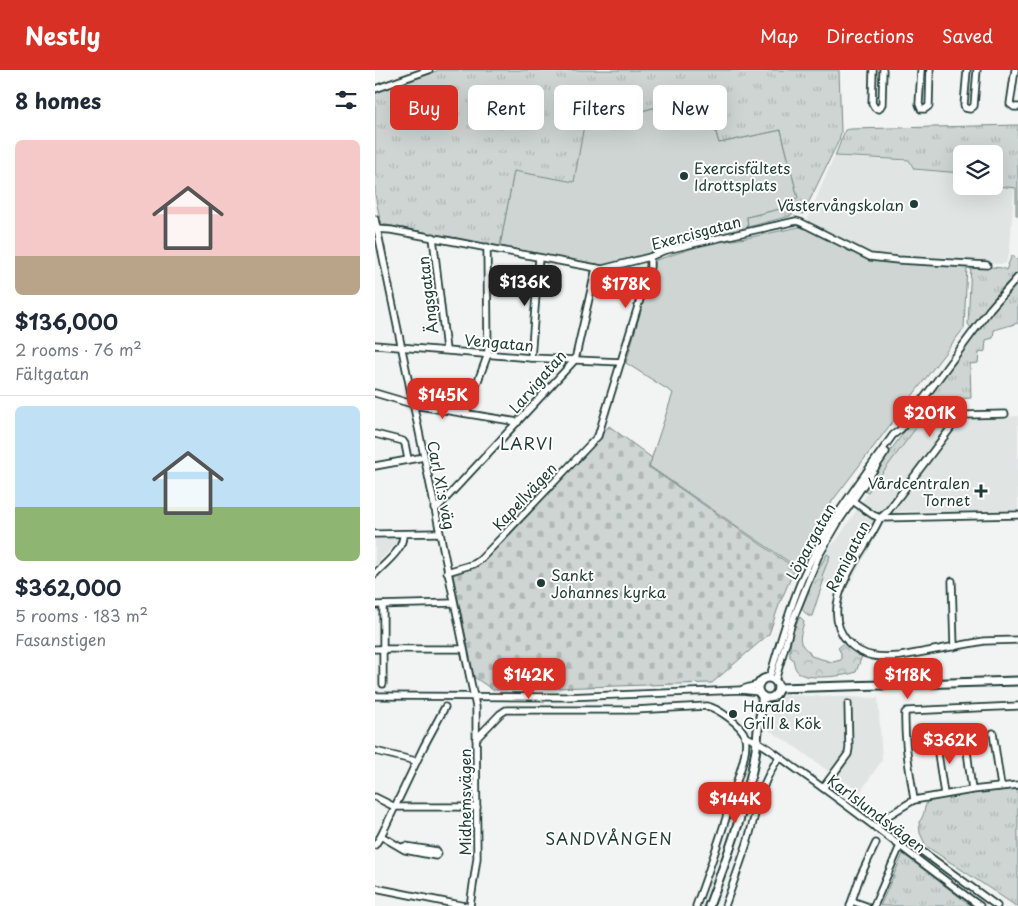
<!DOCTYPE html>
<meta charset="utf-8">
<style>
:root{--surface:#fff;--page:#f2f2f3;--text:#1f2937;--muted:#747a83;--line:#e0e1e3;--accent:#d93025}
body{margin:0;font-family:"Playpen Sans",sans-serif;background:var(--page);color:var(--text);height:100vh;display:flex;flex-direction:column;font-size:19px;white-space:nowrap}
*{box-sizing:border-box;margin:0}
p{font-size:16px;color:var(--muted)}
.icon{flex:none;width:28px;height:28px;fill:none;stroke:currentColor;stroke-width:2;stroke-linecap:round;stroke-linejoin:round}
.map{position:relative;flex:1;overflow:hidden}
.side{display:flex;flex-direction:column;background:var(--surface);width:375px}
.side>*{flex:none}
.guide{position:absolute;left:15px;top:15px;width:475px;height:45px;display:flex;gap:10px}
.controls{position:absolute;left:578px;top:75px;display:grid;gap:10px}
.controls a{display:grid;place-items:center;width:50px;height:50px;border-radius:8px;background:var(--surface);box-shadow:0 5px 20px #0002;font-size:25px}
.price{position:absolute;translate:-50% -42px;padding:0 11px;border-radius:10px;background:var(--accent);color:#fff;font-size:16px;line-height:32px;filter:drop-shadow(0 1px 2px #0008)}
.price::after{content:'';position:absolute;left:50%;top:30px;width:15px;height:11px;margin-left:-8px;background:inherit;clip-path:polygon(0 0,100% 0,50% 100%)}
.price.selected{background:#222;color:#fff}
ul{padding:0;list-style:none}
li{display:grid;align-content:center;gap:10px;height:265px;padding:0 15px}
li+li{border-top:1px solid var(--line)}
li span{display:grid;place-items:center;height:155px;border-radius:8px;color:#555}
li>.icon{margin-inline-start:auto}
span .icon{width:90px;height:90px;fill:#fffc;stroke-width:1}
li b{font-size:21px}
h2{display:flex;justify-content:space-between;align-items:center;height:60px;padding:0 15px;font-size:21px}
.chip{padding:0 18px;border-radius:8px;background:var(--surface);box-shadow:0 5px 20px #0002;font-size:18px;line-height:45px}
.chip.selected{background:var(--accent);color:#fff}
header{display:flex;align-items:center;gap:30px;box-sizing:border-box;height:70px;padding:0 25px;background:var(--accent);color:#fff}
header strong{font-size:24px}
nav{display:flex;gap:28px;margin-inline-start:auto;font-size:18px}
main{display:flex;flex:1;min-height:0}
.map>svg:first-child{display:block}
.built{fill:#e0e4e3}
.green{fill:#ced5d3;stroke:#768984}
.forest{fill:url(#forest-crowns);stroke:#768984}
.cemetery{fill:url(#cemetery-stones);stroke:#768984}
.park{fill:url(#park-tufts);stroke:#768984}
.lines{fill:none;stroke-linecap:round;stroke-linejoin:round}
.minor-casing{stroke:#1f3d34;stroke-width:9}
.major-casing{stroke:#1f3d34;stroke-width:11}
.minor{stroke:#fff;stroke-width:5.5}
.major{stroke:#fff;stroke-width:7}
.poi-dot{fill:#1f3d34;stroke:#fff;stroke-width:2}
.labels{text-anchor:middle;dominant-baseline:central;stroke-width:4;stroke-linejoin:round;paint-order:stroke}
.poi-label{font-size:15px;fill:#1f3d34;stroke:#fff;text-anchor:start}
.street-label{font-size:15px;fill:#1f3d34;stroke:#fff}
.neighbourhood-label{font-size:16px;letter-spacing:1px;fill:#1f3d34;stroke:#fff}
</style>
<header>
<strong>Nestly</strong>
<nav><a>Map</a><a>Directions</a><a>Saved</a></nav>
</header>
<main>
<section class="side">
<h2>8 homes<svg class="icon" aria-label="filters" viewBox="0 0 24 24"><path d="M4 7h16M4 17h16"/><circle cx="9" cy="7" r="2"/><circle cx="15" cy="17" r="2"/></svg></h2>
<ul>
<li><span style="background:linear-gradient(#f6c9c9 75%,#b9a48a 0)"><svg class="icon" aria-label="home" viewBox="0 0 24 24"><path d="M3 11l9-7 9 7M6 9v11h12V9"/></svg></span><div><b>$136,000</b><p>2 rooms · 76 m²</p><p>Fältgatan</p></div></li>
<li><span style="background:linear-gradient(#bfe0f5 65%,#8fb573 0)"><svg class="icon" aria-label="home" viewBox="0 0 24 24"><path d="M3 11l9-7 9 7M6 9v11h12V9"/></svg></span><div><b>$362,000</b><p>5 rooms · 183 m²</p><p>Fasanstigen</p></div></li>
</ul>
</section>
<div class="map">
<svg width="643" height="836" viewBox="0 0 643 836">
<defs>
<pattern id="forest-crowns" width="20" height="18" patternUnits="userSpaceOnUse" patternTransform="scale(1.25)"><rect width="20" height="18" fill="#ced5d3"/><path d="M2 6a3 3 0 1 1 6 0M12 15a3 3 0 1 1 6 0" fill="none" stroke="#b0b8b6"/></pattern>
<pattern id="cemetery-stones" width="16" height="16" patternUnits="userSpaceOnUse" patternTransform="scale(1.25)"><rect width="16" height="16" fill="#ced5d3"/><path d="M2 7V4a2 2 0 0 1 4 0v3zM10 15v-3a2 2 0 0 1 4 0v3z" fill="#b0b8b6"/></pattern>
<pattern id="park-tufts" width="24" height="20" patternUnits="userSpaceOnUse" patternTransform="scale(1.25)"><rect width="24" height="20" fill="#ced5d3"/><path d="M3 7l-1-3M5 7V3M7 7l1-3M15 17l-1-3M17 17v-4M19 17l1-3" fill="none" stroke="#b0b8b6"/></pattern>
</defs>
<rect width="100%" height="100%" fill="#f2f3f3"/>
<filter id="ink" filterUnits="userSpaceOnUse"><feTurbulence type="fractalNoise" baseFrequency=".02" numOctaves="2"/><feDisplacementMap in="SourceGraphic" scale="10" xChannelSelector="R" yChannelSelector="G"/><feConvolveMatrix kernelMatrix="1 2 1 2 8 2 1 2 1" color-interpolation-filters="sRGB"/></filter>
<g filter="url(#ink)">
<g class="built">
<path d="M459,87L533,91L539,100L586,103V116H619V106H622L621,117L639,118L635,180L631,193L627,194L498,187L432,150Z"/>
<path d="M562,331L586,349L643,346V442L567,444L566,440L523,442L520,452L508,454L470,522L439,507L455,477L462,470L493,422Z"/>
<path d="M0,466H24L27,470L22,472L0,496Z"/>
<path d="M409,625L503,628L507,690L486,721L461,707L422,678L394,660L396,640L399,635Z"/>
</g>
<g class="green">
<path d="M330,24L344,73L406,60L423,128L408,133L406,139L372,147L373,157L350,164L319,171L227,196L125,176L139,100L209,55L239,60L243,47Z"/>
<path d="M429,156L498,190L592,196L589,258L458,430L420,496L274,396L298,323L251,293L277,201L281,190L331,174L371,168Z"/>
</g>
<g class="forest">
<path d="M452,484L455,486L447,506L449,509L437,546H433L426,538L442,502Z"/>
<path d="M425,547L429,551C428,559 422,569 428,576C431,580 434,580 436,586L457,592L466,590V583L463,578L469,573L487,586L481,602C472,606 429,611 423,602C419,598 419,593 418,589L415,587C414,575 418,557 425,547Z"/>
</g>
<path class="cemetery" d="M234,356L277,388L274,397L420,498L404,535L394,564L337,613H334L118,620L99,607L78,505L98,497L106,492Z"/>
<g class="park">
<path d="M64,0H464L466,62L464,70L428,144L420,142L415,146L373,157L372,147L405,139L408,133L423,128L406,60L344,73L330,24L244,47L239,60L209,55L199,112L139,101L125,176L6,154L0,125V25L4,21Z"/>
<path d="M643,55V145H641V118L622,116L623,105H619V84H586V103L539,99L534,90L460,86L470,60L476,59Z"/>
<path d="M637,185L643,191V202L628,217L596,258L593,254L596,195L627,198L631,200Z"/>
<path d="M643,211V253L619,260L618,268L611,270L610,281L604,283L603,293L595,294L596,328L581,329V345L562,330L493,422L486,421L612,248Z"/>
<path d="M643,719V836H641L551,776L545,763L544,752C551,744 548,737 553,731L601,723Z"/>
<path d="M528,784L595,835L598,836H505Z"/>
</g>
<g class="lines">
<defs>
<g id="minor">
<path d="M498,0L497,33L500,38L504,39L507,34L508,0"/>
<path d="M546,0L544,34L546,39H550L554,36L555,0"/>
<path d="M592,0L589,35L590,38L595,39L599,36L602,0"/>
<path d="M640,0L635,34L639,37H643"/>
<path d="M0,19L54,0"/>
<path d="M0,149L101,637L102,788L95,836"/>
<path d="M0,159L16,160L227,199L275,187L288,181L317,174L421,151L425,152L495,187L523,190L612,195"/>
<path d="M58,167L71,280"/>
<path d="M0,275L156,288L246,292"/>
<path d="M156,288L164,188"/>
<path d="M0,323L44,336L143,352"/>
<path d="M91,343L113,284L112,177"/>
<path d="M630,344L590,345L585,346L581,351L513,441L505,448C490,483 439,534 473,572C488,588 506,588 526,586L609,571L643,570"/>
<path d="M0,364L28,371L30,374L33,389"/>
<path d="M0,396L49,387"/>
<path d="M475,429L498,445L505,448L643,445"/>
<path d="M59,438L63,437L200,290L221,198"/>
<path d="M0,464L64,463"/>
<path d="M72,502L99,494L105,490L223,366L275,197V187"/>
<path d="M0,504C10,493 29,480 28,464"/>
<path d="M577,511L579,577"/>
<path d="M0,535L79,533"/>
<path d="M8,535V614"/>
<path d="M0,579H88"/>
<path d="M392,608L396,603C406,569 415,536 429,504C452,454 486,410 518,365L526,359L615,239L643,207"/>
<path d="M400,611L417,552L443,487L464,451L511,382"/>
<path d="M368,619L385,614"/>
<path d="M0,626L190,627L366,620L384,622"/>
<path d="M618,663L626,716"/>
<path d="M590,665L597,720"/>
<path d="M370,667C391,673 406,689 424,701C486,744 544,792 605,836"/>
<path d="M101,669L125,644L131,640H259L332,636C342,638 367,655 370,666C373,680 366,698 362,711C350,754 336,795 321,836"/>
<path d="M561,670L569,724"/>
<path d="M0,681L41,691"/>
<path d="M448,718L473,684L474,678L473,634"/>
<path d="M0,727L20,737H102"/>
<path d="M539,730C535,702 529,672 530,643L532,641L643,636"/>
<path d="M507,752L622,836"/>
<path d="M501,758L511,747L539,730L597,720L643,715"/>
<path d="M6,766L30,780L61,786L63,784L62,781L30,776L27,777"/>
<path d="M0,775L6,766L49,676L70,637"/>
<path d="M0,818L90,836"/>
<path d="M477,831L491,836"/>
<path d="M350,836C358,814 366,792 373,770C381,743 386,711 404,688"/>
<path d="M475,836L485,807L501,773"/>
<path d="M499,836L525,776"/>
</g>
<g id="major">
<circle cx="393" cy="618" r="10"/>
<path d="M403,618L643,611"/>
<path d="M334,836C354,783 379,716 383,660C384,648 388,637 387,626"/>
</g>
</defs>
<use href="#minor" class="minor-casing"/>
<use href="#major" class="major-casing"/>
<use href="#minor" class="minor"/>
<use href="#major" class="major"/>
</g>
</g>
<g class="poi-dot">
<circle cx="309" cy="106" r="5"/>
<circle cx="539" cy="134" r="5"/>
<path d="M603.5 413.5h5v5h5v5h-5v5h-5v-5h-5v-5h5z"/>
<circle cx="166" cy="513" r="5"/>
<circle cx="358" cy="644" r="5"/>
</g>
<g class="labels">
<g class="poi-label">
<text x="319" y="97">Exercisfältets<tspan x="319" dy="17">Idrottsplats</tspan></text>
<text x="529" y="134" text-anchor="end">Västervångskolan</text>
<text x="595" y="412" text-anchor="end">Vårdcentralen<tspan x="595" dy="17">Tornet</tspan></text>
<text x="176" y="504">Sankt<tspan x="176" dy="17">Johannes kyrka</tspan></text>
<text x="368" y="635">Haralds<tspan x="368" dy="17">Grill &amp; Kök</tspan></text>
</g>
<g class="street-label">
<text transform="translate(321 162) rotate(-15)">Exercisgatan</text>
<text transform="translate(52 225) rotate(-97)">Ängsgatan</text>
<text transform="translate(124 272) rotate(5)">Vengatan</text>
<text transform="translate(162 311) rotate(-49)">Larvigatan</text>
<text transform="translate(67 415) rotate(79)">Carl XI:s väg</text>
<text transform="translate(149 426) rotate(-47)">Kapellvägen</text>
<text transform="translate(435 471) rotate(-61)">Löpargatan</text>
<text transform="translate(472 486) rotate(-63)">Remigatan</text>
<text transform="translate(89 732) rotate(-90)">Midhemsvägen</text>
<text transform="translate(502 743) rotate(37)">Karlslundsvägen</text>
</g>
<g class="neighbourhood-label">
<text x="152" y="373">LARVI</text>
<text x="234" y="768">SANDVÅNGEN</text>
</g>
</g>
</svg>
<div class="controls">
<a><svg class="icon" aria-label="layers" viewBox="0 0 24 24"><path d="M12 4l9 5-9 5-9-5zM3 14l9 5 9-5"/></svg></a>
</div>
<b class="price selected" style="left:150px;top:237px">$136K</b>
<b class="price" style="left:251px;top:239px">$178K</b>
<b class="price" style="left:68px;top:350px">$145K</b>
<b class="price" style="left:555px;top:368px">$201K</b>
<b class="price" style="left:154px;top:630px">$142K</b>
<b class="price" style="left:533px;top:630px">$118K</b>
<b class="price" style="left:575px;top:695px">$362K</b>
<b class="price" style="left:360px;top:754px">$144K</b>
<div class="guide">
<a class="chip selected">Buy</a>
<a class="chip">Rent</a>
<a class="chip">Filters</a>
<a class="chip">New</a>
</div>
</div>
</main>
